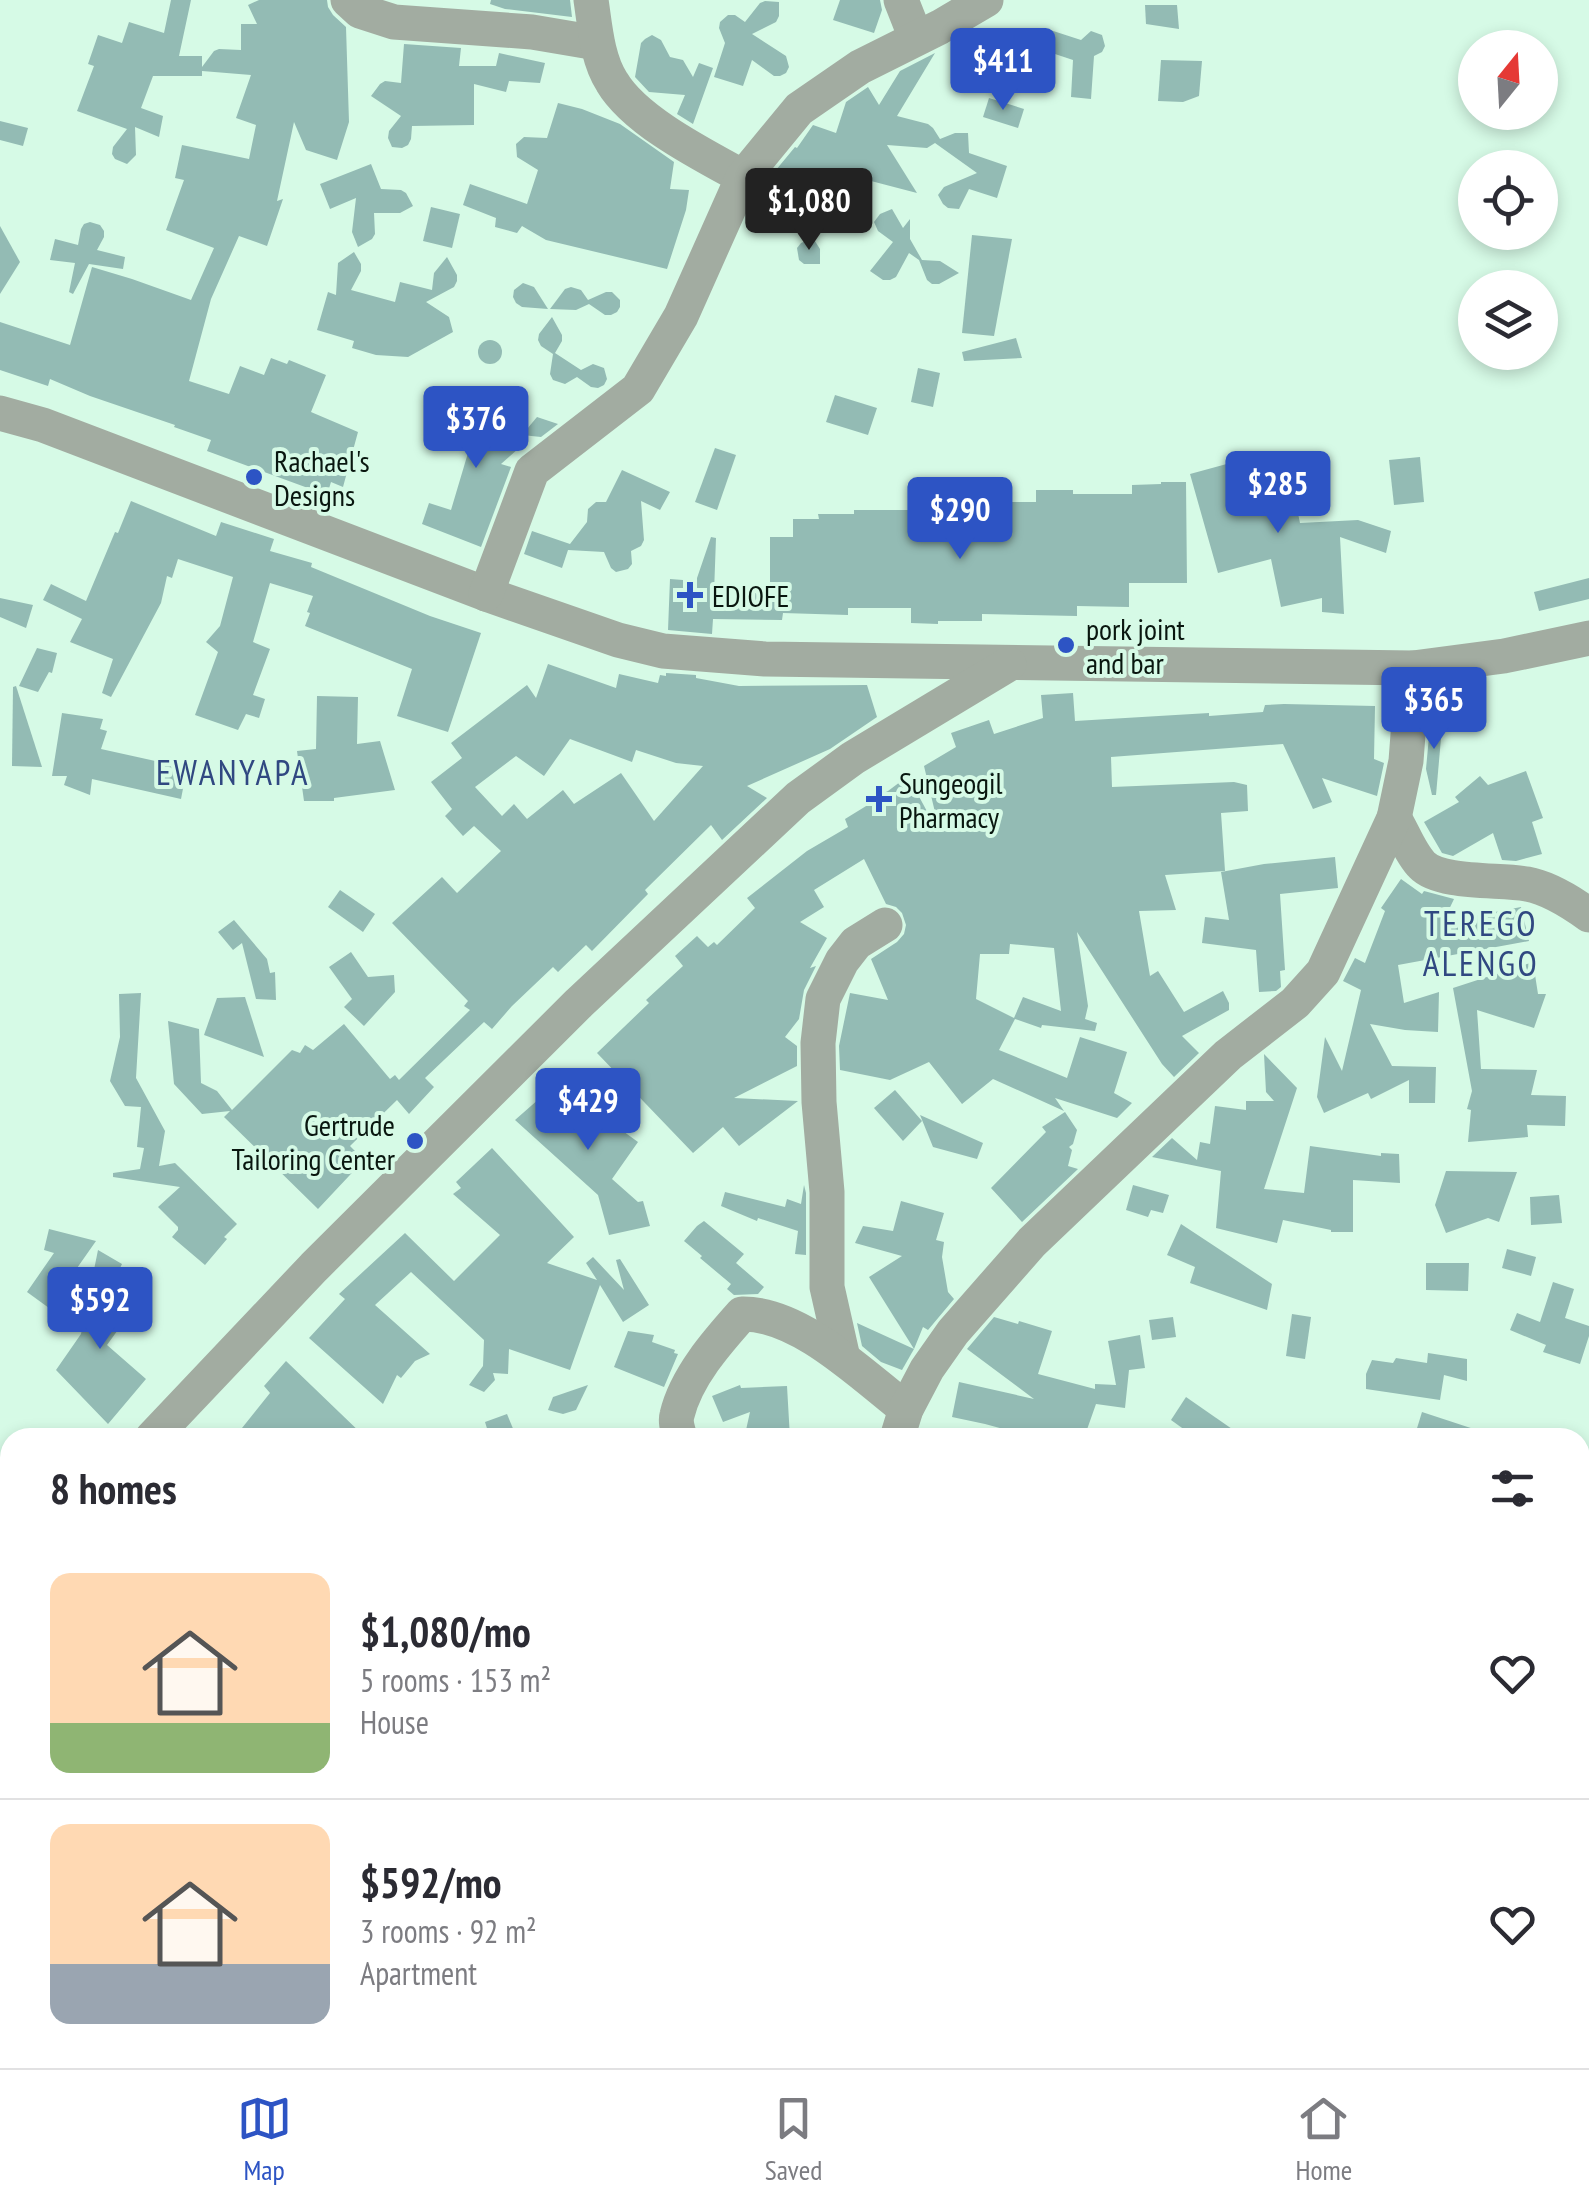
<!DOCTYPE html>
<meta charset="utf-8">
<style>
:root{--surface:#fff;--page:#f7f7f7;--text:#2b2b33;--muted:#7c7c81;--line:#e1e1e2;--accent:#2d54c4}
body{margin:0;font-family:"PT Sans Narrow",sans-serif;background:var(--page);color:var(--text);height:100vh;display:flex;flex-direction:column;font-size:38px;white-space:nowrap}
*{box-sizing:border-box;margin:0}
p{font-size:32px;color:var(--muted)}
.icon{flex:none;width:55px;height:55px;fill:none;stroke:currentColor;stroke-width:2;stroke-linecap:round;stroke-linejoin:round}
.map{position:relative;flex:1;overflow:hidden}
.side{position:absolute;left:0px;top:1428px;width:1590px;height:642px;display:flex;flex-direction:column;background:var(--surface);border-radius:30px 30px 0 0;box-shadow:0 5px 15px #0003}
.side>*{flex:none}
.needle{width:65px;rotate:18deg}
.buttons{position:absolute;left:1458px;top:30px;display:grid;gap:20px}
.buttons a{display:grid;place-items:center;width:100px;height:100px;border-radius:50%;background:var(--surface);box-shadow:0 5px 15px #0003;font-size:50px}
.price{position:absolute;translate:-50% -85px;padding:0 22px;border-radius:10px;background:var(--accent);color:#fff;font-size:32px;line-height:65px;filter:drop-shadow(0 2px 5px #0008)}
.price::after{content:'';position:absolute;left:50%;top:60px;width:30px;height:22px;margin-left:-15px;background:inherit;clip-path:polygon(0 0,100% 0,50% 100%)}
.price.active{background:#222;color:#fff}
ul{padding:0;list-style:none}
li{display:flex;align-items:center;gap:30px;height:250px;padding:0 50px}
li+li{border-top:2px solid var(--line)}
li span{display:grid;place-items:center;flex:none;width:280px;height:200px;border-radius:20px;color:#555}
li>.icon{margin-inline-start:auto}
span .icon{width:120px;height:120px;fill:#fffc;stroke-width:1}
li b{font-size:42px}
h2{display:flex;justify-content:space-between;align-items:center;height:120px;padding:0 50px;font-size:42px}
.tabs{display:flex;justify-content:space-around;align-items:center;height:140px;border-top:2px solid var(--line);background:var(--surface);font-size:28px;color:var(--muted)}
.tabs a{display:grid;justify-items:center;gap:5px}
.tabs .active{color:var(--accent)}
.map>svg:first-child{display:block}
.building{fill:#93bbb4;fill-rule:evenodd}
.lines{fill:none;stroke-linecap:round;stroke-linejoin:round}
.minor{stroke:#a2aca1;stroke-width:35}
.poi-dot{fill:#2d54c4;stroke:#d6fae6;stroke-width:4}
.labels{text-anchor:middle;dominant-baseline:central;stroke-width:8;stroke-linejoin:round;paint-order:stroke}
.poi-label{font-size:30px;fill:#09160f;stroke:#d6fae6;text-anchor:start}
.quarter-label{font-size:35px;letter-spacing:2.5px;fill:#304881;stroke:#d6fae6}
</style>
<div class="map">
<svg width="1589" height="2068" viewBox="0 0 1589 2068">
<rect width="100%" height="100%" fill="#d6fae6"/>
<g class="building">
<path d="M171,0H191L179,56H202V67L214,51L219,49L241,50V24H257L248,5L259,0H327L328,7L333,15L346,27L349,122L337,160L306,150L294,122L277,201L283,199L267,246L239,236L211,299L189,381L229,394L240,366L264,375L271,358L287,364L289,360L326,375L311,412L358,432L343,487L331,482L327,495L207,451L211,440L174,427L175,425L90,396L50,379L48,386L0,370V322L70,345L92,267L132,279L191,300L214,248L166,230L184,180L175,178L182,145L249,159L256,125L236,118L251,75L202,71V76H153L141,108L163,116L159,137L135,127L136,155L127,164L115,159L112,154L113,147L127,129L77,111L94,66L88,64L98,35L122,43L129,22L164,33Z"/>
<path d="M491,0H570L572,17L505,9L490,4Z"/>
<path d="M840,0H880L882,10L874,33L833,20Z"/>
<path d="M765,1L779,2V16L776,22L752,34L786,56L789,67L786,73L780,76H774L752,60L743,86L714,77L725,43L719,28L720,22L728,15H735L745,22L760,3Z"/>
<path d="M1145,5H1177L1179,29L1146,24Z"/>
<path d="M1044,28L1081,40L1091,31L1102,35L1105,46L1102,52L1094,56L1091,99L1071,97L1073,60L1037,48Z"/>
<path d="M652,35L661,40L670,57L683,60L693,77L699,63L713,68L693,124L677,114L685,95L649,92L635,77L641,43L645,39Z"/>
<path d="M404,44L461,48L459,66H496L499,53L545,63L540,83L509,81L506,92L474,84V125L412,126L411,139L408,145L402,148L392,147L388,138L389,131L401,116L371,96L380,84L385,81L401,83Z"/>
<path d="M935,53L897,116L928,124L933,128L940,139L955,133H968L969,153L1007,166L997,198L969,189L959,209L948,208L943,204L938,195L944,187L977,173L935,143L927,148L887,145L917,193L825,169L864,229L798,207L805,187L771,176L795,147L797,148L813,125L836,133L846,102L868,87L879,105L900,71Z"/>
<path d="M1161,60L1202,61L1199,96L1183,102L1158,101Z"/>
<path d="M989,98L1024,109L1018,128L983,117Z"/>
<path d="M558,103L582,109L620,124L674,162L670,189L689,190L686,210L667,269L546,240L522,226L517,233L495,227L496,218L463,205L470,184L527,204L538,170L517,157L516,144L524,137L547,138Z"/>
<path d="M0,121L28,128L23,146L0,140Z"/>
<path d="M371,164L381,189L401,190L406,193L413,206L400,213H374L375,234L372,239L358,247L352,232L356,198L330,209L320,184Z"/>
<path d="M431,207L460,214L452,248L423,241Z"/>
<path d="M892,209L903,228L910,219V239L922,260L940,261L959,273L939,284H932L927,280L919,260L909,253L896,277L890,280H883L870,271L893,242L878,231L874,222L880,214Z"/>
<path d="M90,222L100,225L104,231V237L97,250L125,257L123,269L89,264L73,294L69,292L75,263L50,260L55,239L78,245L81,229L84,224Z"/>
<path d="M0,226L20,262L0,294Z"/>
<path d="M972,235L1012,239L994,336L962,333Z"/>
<path d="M813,238L820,249V264H804L799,260L797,248L801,243Z"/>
<path d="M354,252L361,264V271L351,290L395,302L400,282L432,290L434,273L447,257L457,275V281L454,287L426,302L449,317L453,332L408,357L376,355L352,348L354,341L317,330L328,292L336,295L338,263Z"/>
<path d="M523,283L534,287L548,309L522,307L516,303L513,297L514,290Z"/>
<path d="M571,287L581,290L588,300L606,292H612L620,300V307L617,312L611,315H605L589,304L576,310L550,309L565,289Z"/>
<path d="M552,317L562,335V341L555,353L581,370L593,364L604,368L607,379L604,385L598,388L591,387L577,377L565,384L553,380L550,374L553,354L541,346L538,340L539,334Z"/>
<path d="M1016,338L1022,358L964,361L962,352Z"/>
<circle cx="490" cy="352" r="12"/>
<path d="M918,368L940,373L933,407L911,402Z"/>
<path d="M441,386L465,394L505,422L507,420L526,442L501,464L511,467L481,547L422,524L429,503L451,510L476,426L454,411L435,405Z"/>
<path d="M835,395L877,408L868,435L826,422Z"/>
<path d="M537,417L558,424L541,437L522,435Z"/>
<path d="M715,448L736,455L717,510L695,502Z"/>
<path d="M1420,457L1424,502L1394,505L1389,460Z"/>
<path d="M1234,462L1241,486L1290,475L1300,523L1358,520L1391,531L1386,553L1340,537L1344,614L1322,612V598L1281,607L1271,559L1218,573L1190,474Z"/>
<path d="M622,470L670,492L660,510L641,501L644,540L641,546L631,551L632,564L628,569L616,572L611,568L604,552L568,550L562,568L524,554L532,531L570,544L587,522L588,509L596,502H606Z"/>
<path d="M1161,482H1186L1187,583H1129V607L1077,606V616L982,614V621H938V624L911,623V608H848V615L783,613L782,620L713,619L712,634L668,630L670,579L696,581L711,537L716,538L714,593H770V537H793V519H819L818,514H854V510H914V526L938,527L939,539H992V502H1036V490H1073V494H1132V485L1161,484Z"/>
<path d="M131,501L216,536L221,522L274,539L270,551L312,563L311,567L430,616L481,633L448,732L397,716L412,669L305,626L310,613L307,612L313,596L270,583L253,642L270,649L253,695L265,699L259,718L246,714L238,730L195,715L218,652L206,642L220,626L233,577L178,559L172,578L167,576L161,603L111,697L102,693L113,659L70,642L82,619L43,600L51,584L86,601L115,532L118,533Z"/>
<path d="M1589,578V599L1539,611L1534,592Z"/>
<path d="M0,598L33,605L26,628L0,617Z"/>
<path d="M37,648L57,653L52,673L49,672L38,692L19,686Z"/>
<path d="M548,664L616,688L619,674L658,683L660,675L666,676V673L696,675V678L739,686L867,685L877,717L830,749L747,786L767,798L722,840L711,825L645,890L648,894L592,951L586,945L558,972L553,967L512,1006L492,1029L484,1022L425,1078L434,1087L409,1114L397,1100L350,1146L364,1160L318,1209L224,1117L230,1111L202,1114L174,1084L168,1021L199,1029L201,1083L217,1091L232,1110L292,1050L300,1053L305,1045L313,1050L344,1024L390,1079L395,1075L399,1080L470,1010L464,1006L468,1001L392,923L442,877L457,893L501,851L474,826L463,836L445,816L452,809L431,782L462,758L451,743L527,685L536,698ZM570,739L632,762L636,750L676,763L703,766L654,821L621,773L574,804L563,790L527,819L514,804L502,816L475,787L516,756L544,776Z"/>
<path d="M16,686L42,767L12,766L13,687Z"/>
<path d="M1073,693L1075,721L1209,713V716L1263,712L1265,705L1284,704L1375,706L1374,759L1384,763L1377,796L1322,778L1332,802L1313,809L1283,744L1111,757L1112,787L1234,782L1247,785L1248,811L1221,813L1225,871L1165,875L1176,910L1139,911L1150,976L1158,971L1184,1012L1223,991L1229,1003V1010L1182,1036L1199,1053L1174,1077L1162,1064L1077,932L1088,1006L1085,1019L1097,1023L1095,1031L1042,1025L1041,1028L1015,1019L999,1050L1067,1078L1080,1037L1127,1052L1114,1093L1132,1103L1117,1118L1055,1098L1064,1111L993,1079L962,1104L929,1062L890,1080L840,1070L839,1046L850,993L888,1000L871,959L897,942L904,934L906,925L902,913L896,907L886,904L864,859L814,890L824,907L800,922L827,938L810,968L816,966L804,990L799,1019L785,1037L797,1046V1066L734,1098L798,1101L739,1146L723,1127L693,1153L597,1053L649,1003L646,1000L683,966L675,956L697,936L708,947L714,942L717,945L755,908L747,898L807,851L848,827L845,819L871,803L869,800L888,791L908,776L937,830L939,829L924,766L956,747L951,733L989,720L994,734L1043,718L1041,695ZM1010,944L1054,948L1061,1011L1023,997L1014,1018L976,999L980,954H1009Z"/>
<path d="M317,696L358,697L357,744L380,741L395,790L334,798V801H304L297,751L316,749Z"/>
<path d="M62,713L103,719L100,729L107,731L101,749L187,768L181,799L92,779L90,795L64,785L67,776H52Z"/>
<path d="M1431,715L1443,716L1436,795H1432L1426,769Z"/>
<path d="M1526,771L1543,818L1532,822L1542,854L1516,861L1502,860L1493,833L1453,856L1442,853L1424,822L1459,802L1455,797L1480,776L1488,785Z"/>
<path d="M1335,857L1338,888L1280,894L1285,970L1280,971L1281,987L1276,991L1259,992L1256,950L1202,943L1205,917L1229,920L1221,872L1264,864Z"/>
<path d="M1401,879L1422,894L1424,891L1454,899L1443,922L1521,907L1529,941L1398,965L1404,1003L1439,992L1438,1032L1405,1030L1370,1024L1392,1066L1436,1067L1435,1103H1409V1080L1371,1099L1368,1093L1324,1113L1317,1097L1325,1037L1342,1071L1361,990L1343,981L1355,958L1365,963L1385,911L1381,908Z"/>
<path d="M340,890L375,914L363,932L328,907Z"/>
<path d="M234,920L267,959L270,973L275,972L276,1000L256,999L242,943L233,950L218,932Z"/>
<path d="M351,952L368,977L394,975L395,992L364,1026L344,1007L352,999L329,967Z"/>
<path d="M1533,962L1538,994H1546L1534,1028L1477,1010L1481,1069L1537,1070L1531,1095L1566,1096L1565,1126L1527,1125L1528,1137L1468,1142L1471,1110L1467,1109L1472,1091L1453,988Z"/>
<path d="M141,993L136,1078L165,1131L159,1166L175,1163L237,1224L224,1237L227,1239L205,1265L172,1237L178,1230V1227L158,1207L180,1187L113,1177V1173L140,1169L144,1148L137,1147L141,1107L125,1106L110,1081L120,1037L119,994Z"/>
<path d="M245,997L264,1057L204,1035L217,998Z"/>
<path d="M1264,1054L1297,1088L1264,1189L1304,1193L1310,1146L1381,1156V1153L1399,1154L1400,1183L1353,1180V1232H1331V1230L1283,1220L1277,1243L1216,1228L1221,1171L1152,1157L1172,1138L1197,1160L1200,1142L1210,1144L1215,1106L1246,1110V1101H1274L1266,1092Z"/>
<path d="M556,1084L584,1110L587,1105L638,1142L612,1179L638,1202L643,1201L650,1226L609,1235L598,1195L515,1120Z"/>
<path d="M895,1090L922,1121L903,1141L874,1108Z"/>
<path d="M1065,1112L1077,1130L1073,1144L1069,1147L1072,1150L1068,1166L1078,1169L1022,1222L991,1188L1046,1132L1042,1127Z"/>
<path d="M920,1115L983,1143L977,1159L933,1147Z"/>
<path d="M492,1148L574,1237L547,1263L597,1280L586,1263L593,1257L624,1290L616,1260L620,1259L649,1305L623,1322L600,1285L570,1370L509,1349L508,1374L493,1373L495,1380L484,1392L469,1385L483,1366L484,1340L411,1272L375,1305L430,1354L415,1361L401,1378L397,1375L383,1404L309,1338L345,1299L339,1294L405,1233L454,1281L500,1235L453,1194L461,1188L456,1182Z"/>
<path d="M1446,1171L1517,1172L1499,1222L1488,1218L1446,1233L1435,1205Z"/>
<path d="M804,1185L806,1193V1255L795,1254L798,1231L758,1218L757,1221L721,1206L725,1192L785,1207L787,1199L801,1204Z"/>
<path d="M1133,1185L1169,1195L1163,1213L1151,1210L1148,1217L1126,1210Z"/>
<path d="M1559,1195L1562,1223L1531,1225L1530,1197Z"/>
<path d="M901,1201L944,1213L936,1240L944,1242L942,1257L948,1292L954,1299L928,1330L923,1327L914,1349L869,1277L902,1256L855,1243L863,1226L893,1231Z"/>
<path d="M704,1221L744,1254L736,1263L764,1287L758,1294L734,1295L727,1289L731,1284L700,1258L702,1256L684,1241L697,1226Z"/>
<path d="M1181,1224L1272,1284L1267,1310L1190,1283L1195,1267L1167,1255Z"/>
<path d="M49,1229L96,1241L49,1308L27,1292L54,1253L44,1250Z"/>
<path d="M1507,1249L1536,1257L1531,1276L1502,1268Z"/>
<path d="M98,1250L122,1264L98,1312L120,1327L107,1345L146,1379L108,1424L56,1370L81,1334Z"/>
<path d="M1426,1263H1469L1468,1291L1426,1290Z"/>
<path d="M1553,1282L1574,1289L1565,1318L1589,1326V1336L1580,1364L1543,1352L1546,1345L1510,1330L1517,1313L1540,1322Z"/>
<path d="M1292,1314L1311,1317L1305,1359L1286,1356Z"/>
<path d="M994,1317L1018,1324L1019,1321L1052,1331L1038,1374L1095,1389V1384L1116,1385L1108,1341L1140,1335L1145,1368L1129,1370L1125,1408L1096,1404L1084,1438L1033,1437L985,1424L952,1417L959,1382L1034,1399L967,1349Z"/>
<path d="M1173,1317L1176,1337L1152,1340L1149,1320Z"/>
<path d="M857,1323L914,1349L902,1370L881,1362L862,1346Z"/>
<path d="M628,1331L654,1335L652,1342L675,1350L674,1353L678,1354L664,1387L614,1367Z"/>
<path d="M1428,1353L1467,1359V1381L1444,1375L1440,1400L1366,1389V1374L1372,1360L1393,1363L1396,1358L1427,1363Z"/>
<path d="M286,1361L366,1438H234L270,1393L264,1386Z"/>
<path d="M588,1385L576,1410L563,1414L548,1410L553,1397Z"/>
<path d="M740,1385L741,1388L787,1386L790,1438H749L751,1430H746L750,1412L723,1422L712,1396Z"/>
<path d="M1186,1397L1245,1438H1196L1171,1420Z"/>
<path d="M1422,1412L1489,1434L1488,1438H1414Z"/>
<path d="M507,1414L514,1431L490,1438L485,1422Z"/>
</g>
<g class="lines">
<g class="minor">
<path d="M348,0L360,11L394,22L532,32L597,43"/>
<path d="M591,0C595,26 597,59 612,82C635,121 703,155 743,177"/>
<path d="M901,0L916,38"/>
<path d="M0,413L43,425L486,594L618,640L663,651L765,659L1413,668L1504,656L1589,638"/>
<path d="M486,594L532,471L638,389L681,316L743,177L799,109L860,67L940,27L986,0"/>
<path d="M1394,818C1403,832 1410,853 1422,865C1440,884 1500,879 1527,884C1549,888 1571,902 1589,915"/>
<path d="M843,1358L827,1287V1192L819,1102L818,1043L823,999L842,961L856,943L885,925"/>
<path d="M152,1438L314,1267L579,1003L798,798L853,758L1009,664"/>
<path d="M680,1438C678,1430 675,1422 677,1415C686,1377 717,1342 742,1314C800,1313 863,1376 906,1409"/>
<path d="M897,1438L906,1409L927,1369L953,1332L1032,1242L1228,1055L1295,1003L1323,972L1394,818L1406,761L1413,668"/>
<path d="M0,1511L10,1523"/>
<path d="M0,1595L10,1586"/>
<path d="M0,1950L10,1958"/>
<path d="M124,2060L132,2068"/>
<path d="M857,2060L858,2068"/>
<path d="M40,2068L46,2060"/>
<path d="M644,2068L648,2060"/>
<path d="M1308,2068L1309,2060"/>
</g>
</g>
<g class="poi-dot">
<circle cx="254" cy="477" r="10"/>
<path d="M685 580h10v10h10v10h-10v10h-10v-10h-10v-10h10z"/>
<circle cx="1066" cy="645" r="10"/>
<path d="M874 784h10v10h10v10h-10v10h-10v-10h-10v-10h10z"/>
<circle cx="415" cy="1141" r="10"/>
</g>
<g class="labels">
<g class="poi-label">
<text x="274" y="460">Rachael's<tspan x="274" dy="34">Designs</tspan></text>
<text x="712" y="595">EDIOFE</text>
<text x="1086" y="628">pork joint<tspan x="1086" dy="34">and bar</tspan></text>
<text x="899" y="782">Sungeogil<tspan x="899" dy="34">Pharmacy</tspan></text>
<text x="395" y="1124" text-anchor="end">Gertrude<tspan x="395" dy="34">Tailoring Center</tspan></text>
</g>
<g class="quarter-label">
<text x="233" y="772">EWANYAPA</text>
<text x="1481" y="923">TEREGO<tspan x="1481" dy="40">ALENGO</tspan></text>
</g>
</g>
</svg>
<div class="buttons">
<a><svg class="needle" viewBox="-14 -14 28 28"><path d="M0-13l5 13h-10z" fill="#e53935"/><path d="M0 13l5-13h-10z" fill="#7c7c81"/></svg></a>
<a><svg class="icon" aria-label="locate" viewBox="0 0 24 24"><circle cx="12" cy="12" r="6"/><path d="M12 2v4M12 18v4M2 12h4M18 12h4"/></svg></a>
<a><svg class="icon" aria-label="layers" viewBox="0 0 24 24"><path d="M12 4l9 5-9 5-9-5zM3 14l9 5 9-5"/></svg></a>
</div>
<b class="price" style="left:1003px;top:113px">$411</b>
<b class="price active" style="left:809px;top:253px">$1,080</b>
<b class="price" style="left:476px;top:471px">$376</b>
<b class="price" style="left:1278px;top:536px">$285</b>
<b class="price" style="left:960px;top:562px">$290</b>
<b class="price" style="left:1434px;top:752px">$365</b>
<b class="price" style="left:588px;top:1153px">$429</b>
<b class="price" style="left:100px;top:1352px">$592</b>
<section class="side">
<h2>8 homes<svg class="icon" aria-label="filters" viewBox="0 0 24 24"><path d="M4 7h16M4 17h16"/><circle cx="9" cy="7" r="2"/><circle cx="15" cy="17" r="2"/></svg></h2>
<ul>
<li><span style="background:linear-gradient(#ffd9b3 75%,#8fb573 0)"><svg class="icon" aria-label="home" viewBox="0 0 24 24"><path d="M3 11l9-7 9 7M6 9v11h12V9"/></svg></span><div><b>$1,080/mo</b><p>5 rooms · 153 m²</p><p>House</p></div><svg class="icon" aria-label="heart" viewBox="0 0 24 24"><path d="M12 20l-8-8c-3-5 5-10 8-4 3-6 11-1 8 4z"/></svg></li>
<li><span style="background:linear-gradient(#ffd9b3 70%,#9aa5b1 0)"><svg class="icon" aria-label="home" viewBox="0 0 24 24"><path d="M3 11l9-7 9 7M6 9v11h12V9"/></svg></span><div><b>$592/mo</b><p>3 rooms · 92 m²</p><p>Apartment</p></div><svg class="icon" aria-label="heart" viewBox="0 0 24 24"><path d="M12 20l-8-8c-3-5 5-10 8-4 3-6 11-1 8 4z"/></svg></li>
</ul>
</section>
</div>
<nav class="tabs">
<a class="active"><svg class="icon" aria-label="map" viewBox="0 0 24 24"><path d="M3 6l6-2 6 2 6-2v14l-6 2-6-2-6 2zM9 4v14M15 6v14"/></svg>Map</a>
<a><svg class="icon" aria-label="saved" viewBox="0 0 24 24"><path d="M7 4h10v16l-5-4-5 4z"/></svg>Saved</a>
<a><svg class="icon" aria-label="home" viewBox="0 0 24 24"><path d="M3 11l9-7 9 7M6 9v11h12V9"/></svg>Home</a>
</nav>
